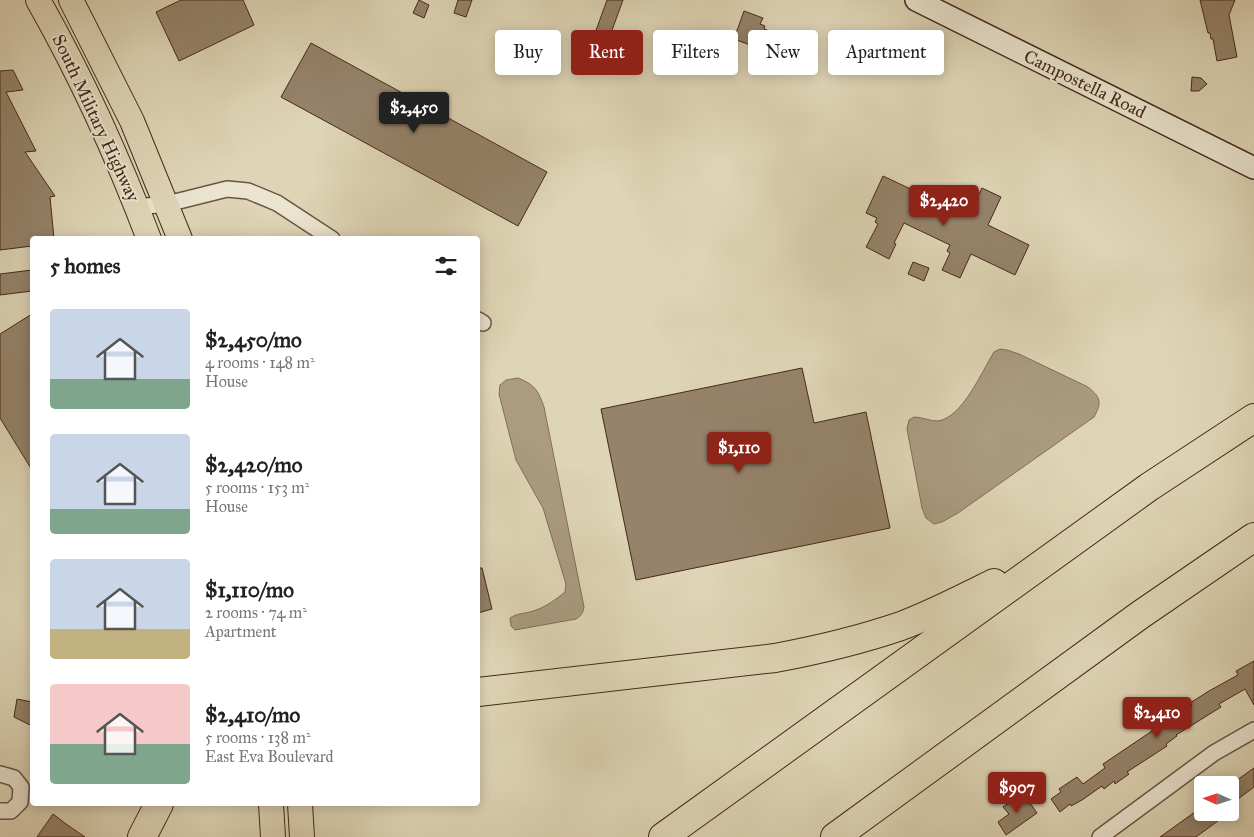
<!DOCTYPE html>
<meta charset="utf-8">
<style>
:root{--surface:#fff;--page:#f6f6f6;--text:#222;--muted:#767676;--accent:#8f2418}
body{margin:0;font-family:"IM FELL Great Primer",serif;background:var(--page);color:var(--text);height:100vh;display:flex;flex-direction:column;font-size:19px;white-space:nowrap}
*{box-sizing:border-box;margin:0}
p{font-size:16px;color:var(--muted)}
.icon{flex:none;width:28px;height:28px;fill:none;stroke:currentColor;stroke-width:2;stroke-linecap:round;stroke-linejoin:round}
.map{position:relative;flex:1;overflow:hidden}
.sheet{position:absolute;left:30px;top:236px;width:450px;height:570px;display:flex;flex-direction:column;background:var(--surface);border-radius:5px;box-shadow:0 2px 12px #0003}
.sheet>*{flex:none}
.top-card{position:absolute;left:495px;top:30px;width:475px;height:45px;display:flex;gap:10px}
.needle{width:32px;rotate:273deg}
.controls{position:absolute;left:1194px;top:776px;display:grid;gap:10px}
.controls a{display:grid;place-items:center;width:45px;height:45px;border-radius:5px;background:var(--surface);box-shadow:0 2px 12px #0003;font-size:25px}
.price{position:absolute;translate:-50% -42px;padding:0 11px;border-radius:5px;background:var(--accent);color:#fff;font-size:16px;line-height:32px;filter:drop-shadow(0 1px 2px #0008)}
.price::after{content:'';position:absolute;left:50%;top:30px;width:15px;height:11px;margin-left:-8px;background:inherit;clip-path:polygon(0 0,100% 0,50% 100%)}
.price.active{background:#222;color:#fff}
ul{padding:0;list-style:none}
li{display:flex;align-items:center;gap:15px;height:125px;padding:0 20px}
li span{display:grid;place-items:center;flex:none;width:140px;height:100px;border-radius:5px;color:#555}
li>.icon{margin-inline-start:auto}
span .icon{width:60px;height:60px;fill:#fffc;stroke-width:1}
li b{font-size:21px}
h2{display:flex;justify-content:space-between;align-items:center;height:60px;padding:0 20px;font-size:21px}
.tag{padding:0 18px;border-radius:5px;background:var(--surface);box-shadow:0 2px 12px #0003;font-size:18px;line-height:45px}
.tag.active{background:var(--accent);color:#fff}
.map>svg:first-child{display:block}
.water{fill:#aa9b81;stroke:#826e57}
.building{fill:#95836b;stroke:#452a19}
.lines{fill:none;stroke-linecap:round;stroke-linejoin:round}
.street-casing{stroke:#6b5540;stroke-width:18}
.secondary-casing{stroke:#452a19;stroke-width:24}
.primary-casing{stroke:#452a19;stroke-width:26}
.highway-casing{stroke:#452a19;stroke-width:30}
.street{stroke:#eae4d0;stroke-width:15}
.secondary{stroke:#eae4d0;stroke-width:21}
.primary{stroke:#ded5b6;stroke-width:24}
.highway{stroke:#ded5b6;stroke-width:28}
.labels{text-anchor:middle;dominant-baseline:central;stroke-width:4;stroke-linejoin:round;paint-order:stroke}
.street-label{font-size:18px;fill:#452a19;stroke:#eae4d0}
</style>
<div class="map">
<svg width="1254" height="837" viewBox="0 0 1254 837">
<rect width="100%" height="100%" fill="#ded5b6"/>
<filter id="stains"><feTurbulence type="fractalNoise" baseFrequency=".004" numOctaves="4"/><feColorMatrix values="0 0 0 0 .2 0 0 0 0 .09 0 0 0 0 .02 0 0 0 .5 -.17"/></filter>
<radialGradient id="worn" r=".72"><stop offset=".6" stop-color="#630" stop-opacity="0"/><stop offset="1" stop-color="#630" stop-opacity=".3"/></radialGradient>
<g class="water">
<path d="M1000,349L1007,350L1019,354L1088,387C1101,398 1102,402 1094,417L958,513L942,522L934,524L926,518L922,508L907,429L909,420L914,417C922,417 930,421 937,421C962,419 982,371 994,352Z"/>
<path d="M518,378C535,385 538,390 544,407L584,607C583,613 581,616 576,619L515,630L511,626L510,618C517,613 525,614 533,611C546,607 555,600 565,592L566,584L543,508L516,460L499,394L500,385L506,380Z"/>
</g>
<g class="building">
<path d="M181,0H243L254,25L179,61L156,12Z"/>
<path d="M419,0L429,5L424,18L413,13Z"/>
<path d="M458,0H472L466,17L454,13Z"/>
<path d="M607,0H623L604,52L590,47Z"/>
<path d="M1200,0H1235L1229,15L1237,57L1217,61L1213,39H1211L1210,33H1208Z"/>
<path d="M744,11L763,18L760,24L765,26L764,29L781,35L776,51L759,45L758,48L734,39Z"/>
<path d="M311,43L547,172L518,226L281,97Z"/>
<path d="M13,70L23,90L6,92L36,151L25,152L55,196L50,197L54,239H32V246L0,250V71Z"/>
<path d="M1192,77L1201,78L1207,84L1199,91H1191Z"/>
<path d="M883,176L968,216L982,188L1001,197L988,225L1029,245L1015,275L971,254L960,278L942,270L950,253L947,251L950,245L904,223L894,243L896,244L889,259L866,247L878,224L875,222L877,218L866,213Z"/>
<path d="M913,262L929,268L924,281L908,274Z"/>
<path d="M32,270V291L0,295V274Z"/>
<path d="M32,314V470L0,418V334Z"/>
<path d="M802,368L814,423L866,412L890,528L636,580L601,409Z"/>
<path d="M478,568H482L492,609L478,613Z"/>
<path d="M1254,661V705L1245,689L1219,704L1221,707L1176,735L1177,736L1166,744L1167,746L1127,772L1129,774L1115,784L1114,781L1104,789L1102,786L1082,800L1071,806L1070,804L1060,812L1051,799L1061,792L1059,789L1077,777L1083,784L1105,768L1103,764L1155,729L1157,731L1192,705L1190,703L1209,691L1238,675L1236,671Z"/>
<path d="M17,699L32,702V726L14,717Z"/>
<path d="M1254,768V787L1238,799L1230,788V785Z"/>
<path d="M1023,793L1037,813L1006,835L998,822L1009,814L1003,807Z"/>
<path d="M1202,807V812H1230L1196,837H1160Z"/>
<path d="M53,814L66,824L85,837H37Z"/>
</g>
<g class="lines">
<defs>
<g id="street">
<path d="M137,207L167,204L227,189L248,191L277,203L332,239"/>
<path d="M478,320L483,323"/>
<path d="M0,774L14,778L21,787L20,802L11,811H0"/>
<path d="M1100,837L1214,753L1254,730"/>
</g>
<path id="secondary" d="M916,0L1254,168"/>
<g id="primary">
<path d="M38,0C81,76 118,157 149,239"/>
<path d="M71,0L132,121L180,239"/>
<path d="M271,804L273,837"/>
<path d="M300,804L302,837"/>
</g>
<g id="highway">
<path d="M478,692L775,658C818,650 860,640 901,626C933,614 964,598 994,583"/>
<path d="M142,837L159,804"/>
<path d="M663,837L1149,487L1254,418"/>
<path d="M835,837L1140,615L1254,537"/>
</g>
</defs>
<use href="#street" class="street-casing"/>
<use href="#secondary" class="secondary-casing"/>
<use href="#primary" class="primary-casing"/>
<use href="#highway" class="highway-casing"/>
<use href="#street" class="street"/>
<use href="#secondary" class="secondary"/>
<use href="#primary" class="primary"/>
<use href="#highway" class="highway"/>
</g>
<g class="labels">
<g class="street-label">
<text transform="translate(1085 84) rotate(26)">Campostella Road</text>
<text transform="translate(96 118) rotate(65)">South Military Highway</text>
</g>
</g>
<rect width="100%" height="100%" filter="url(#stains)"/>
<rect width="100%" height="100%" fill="url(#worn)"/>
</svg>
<div class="controls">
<a><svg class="needle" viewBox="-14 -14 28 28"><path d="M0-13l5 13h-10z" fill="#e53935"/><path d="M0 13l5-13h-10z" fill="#767676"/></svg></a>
</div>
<b class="price active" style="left:414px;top:134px">$2,450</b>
<b class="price" style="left:944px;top:227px">$2,420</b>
<b class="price" style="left:739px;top:474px">$1,110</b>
<b class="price" style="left:1157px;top:739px">$2,410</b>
<b class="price" style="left:1017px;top:814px">$907</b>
<div class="top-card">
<a class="tag">Buy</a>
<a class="tag active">Rent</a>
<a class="tag">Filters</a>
<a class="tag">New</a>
<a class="tag">Apartment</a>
</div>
<section class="sheet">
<h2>5 homes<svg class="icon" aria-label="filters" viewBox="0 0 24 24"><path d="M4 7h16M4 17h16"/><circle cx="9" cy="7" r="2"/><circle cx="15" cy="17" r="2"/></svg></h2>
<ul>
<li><span style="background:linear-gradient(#c9d6e8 70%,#7fa58c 0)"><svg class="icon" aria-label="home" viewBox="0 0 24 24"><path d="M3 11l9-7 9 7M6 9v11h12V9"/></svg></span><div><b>$2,450/mo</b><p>4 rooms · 148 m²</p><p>House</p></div></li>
<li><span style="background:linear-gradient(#c9d6e8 75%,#7fa58c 0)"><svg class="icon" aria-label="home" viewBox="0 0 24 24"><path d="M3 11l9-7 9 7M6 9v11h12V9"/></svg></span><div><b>$2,420/mo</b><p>5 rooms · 153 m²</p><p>House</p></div></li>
<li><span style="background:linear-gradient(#c9d6e8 70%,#c2b280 0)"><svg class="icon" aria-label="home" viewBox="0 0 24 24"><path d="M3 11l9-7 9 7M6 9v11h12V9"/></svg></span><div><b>$1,110/mo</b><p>2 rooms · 74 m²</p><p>Apartment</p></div></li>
<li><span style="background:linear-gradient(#f6c9c9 60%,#7fa58c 0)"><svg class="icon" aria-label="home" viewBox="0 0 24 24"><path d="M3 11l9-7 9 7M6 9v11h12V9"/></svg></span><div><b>$2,410/mo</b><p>5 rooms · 138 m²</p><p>East Eva Boulevard</p></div></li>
</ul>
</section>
</div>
